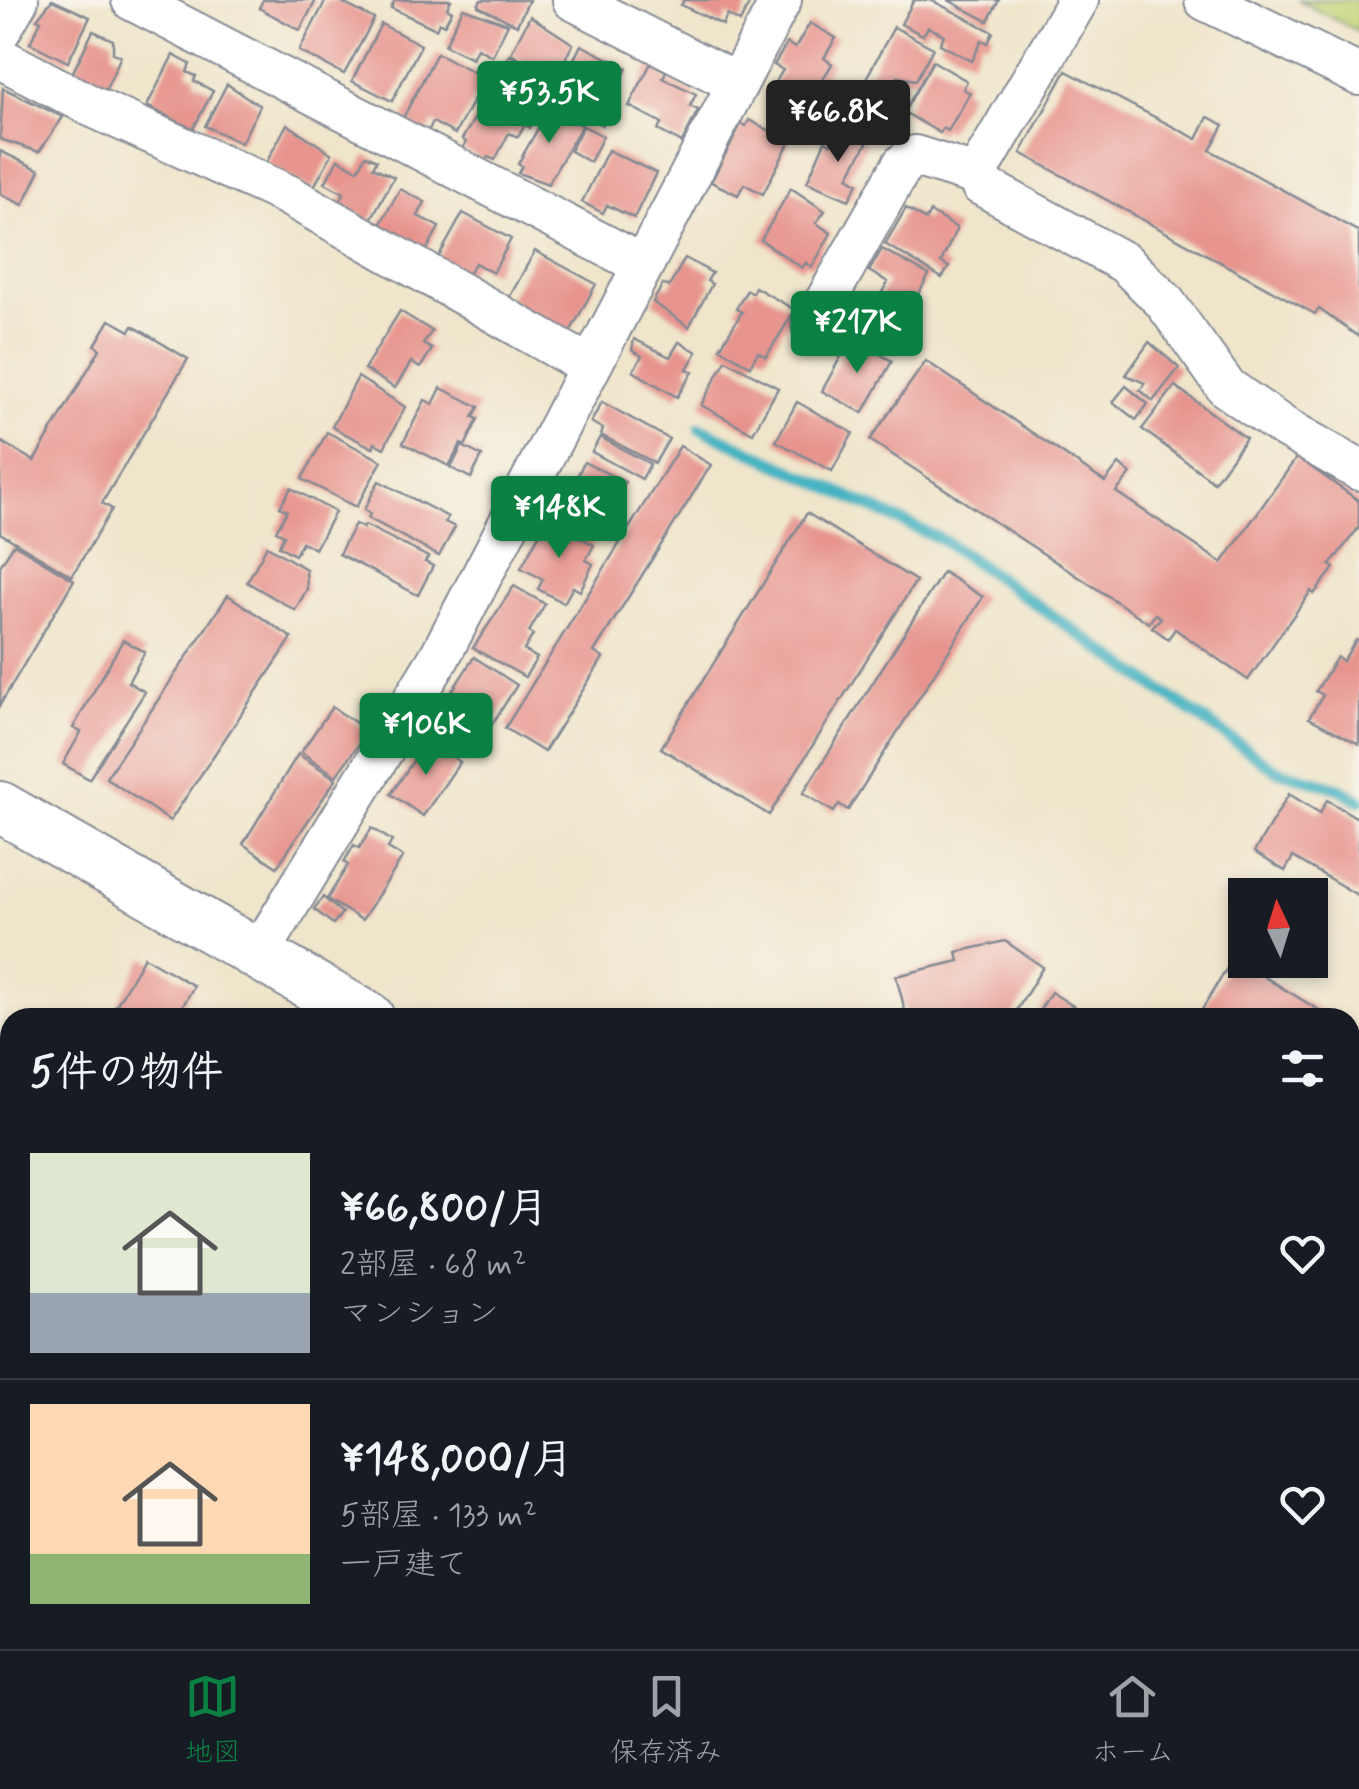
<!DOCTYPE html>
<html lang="ja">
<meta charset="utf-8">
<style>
:root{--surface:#171b24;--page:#242831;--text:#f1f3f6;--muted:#9ea1a6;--line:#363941;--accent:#0b8043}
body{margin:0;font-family:Mynerve,"Klee One",sans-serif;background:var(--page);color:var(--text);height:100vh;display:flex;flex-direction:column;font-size:38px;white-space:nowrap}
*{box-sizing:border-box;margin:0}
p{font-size:32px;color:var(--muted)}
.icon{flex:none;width:55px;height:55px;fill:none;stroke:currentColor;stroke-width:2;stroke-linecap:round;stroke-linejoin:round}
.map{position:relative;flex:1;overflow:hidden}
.side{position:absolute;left:0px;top:1008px;width:1360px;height:642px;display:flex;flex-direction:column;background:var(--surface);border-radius:30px 30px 0 0;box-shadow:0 5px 15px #0003}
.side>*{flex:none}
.needle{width:65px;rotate:356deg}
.fabs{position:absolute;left:1228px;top:878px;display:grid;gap:20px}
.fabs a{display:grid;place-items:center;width:100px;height:100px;border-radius:0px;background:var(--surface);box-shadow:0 5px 15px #0003;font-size:50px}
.price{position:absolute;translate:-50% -85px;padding:0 22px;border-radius:10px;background:var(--accent);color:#fff;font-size:32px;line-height:65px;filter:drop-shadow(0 2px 5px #0008)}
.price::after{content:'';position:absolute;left:50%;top:60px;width:30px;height:22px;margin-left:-15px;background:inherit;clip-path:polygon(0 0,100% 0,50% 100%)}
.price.selected{background:#222;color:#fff}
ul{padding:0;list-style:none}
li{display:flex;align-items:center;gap:30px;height:250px;padding:0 30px}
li+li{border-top:2px solid var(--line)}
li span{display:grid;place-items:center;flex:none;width:280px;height:200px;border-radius:0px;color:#555}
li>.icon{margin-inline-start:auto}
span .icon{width:120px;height:120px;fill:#fffc;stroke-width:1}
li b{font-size:42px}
h2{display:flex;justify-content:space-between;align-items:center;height:120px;padding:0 30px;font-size:42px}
.menu{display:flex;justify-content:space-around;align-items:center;height:140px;border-top:2px solid var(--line);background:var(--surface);font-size:28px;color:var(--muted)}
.menu a{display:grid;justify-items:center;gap:5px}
.menu .selected{color:var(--accent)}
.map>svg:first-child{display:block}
.green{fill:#c2d375;stroke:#6e816a;stroke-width:2.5}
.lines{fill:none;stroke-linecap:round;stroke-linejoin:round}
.stream{stroke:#46b3c2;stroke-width:12}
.building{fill:#e7948e}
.minor-casing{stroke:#858a94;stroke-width:44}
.major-casing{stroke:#858a94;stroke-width:54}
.minor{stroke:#fff;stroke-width:40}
.major{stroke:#fff;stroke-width:50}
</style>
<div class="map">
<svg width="1359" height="1649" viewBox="0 0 1359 1649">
<rect width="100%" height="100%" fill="#f7f3e8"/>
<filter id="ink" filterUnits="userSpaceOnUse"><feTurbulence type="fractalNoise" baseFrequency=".01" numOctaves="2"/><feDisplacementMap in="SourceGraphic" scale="20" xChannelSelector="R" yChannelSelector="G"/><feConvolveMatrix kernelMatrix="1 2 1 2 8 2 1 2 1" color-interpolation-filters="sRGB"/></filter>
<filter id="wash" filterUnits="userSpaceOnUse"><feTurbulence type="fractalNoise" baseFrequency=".0048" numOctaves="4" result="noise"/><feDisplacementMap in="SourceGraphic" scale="40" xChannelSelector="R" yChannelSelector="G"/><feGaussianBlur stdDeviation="2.25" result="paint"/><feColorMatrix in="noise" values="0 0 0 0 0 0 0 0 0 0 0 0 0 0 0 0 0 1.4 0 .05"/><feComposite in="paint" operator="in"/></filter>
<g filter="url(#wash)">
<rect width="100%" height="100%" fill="#efe5ca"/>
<path class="green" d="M1298,0H1359V32Z"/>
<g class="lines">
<g class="stream">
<path d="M700,428L944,541L1276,770L1341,789L1359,800"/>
<path d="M0,1587L10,1594"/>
<path d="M82,1640L97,1649"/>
</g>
</g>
<g id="blocks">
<g class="building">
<path d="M52,0L90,17L68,62L30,43L41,21L37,19Z"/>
<path d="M263,0H316L300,30L259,8Z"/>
<path d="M326,0H337L374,19L344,74L299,51Z"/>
<path d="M395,0H451L447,8L452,11L444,25L439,22L436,29L391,8Z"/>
<path d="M481,0H529L517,25L478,6Z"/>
<path d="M684,0H751L740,22L727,15L723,25L681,5Z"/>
<path d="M914,0H931L993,32L988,43L982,40L972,61L940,44L944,35L928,27L923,35L901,24Z"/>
<path d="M948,0H999L988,21Z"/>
<path d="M463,8L508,24L492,56L477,48L472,58L445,45Z"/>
<path d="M530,16L573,44L554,80L511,53Z"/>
<path d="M810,23L836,38L824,58L832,64L814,94L808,91L794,113L767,96L783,70L774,65L787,43L795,48Z"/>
<path d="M381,24L421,45L392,101L352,81Z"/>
<path d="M894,27L933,48L916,80L898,77L879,111L855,99Z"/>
<path d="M93,31L113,40V53L121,56L103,96L69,80Z"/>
<path d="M581,45L627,68L602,125L553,100Z"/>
<path d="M437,53L485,78L455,134L433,122L427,133L402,120Z"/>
<path d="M173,55L190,64L187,72L196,76L194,81L213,91L193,129L147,106Z"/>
<path d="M509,55L530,66L521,84L500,73Z"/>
<path d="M933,61L967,81L963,89L970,93L948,131L943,128L940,133L904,112Z"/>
<path d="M651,63L666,71L663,78L696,94L690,106L698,110L682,143L658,130L662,123L629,106Z"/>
<path d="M1066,71L1197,139L1208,117L1224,125L1210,150L1359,232V337L1319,309L1315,314L1021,153Z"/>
<path d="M496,83L541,107L530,128L525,125L518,137L509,133L495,160L488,157L485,161L462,149L466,142L462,139Z"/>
<path d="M227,84L260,106L241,143L205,126Z"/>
<path d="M3,88L63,117L39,152L0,139Z"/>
<path d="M550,107L582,125L548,184L518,173L522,166L518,164Z"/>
<path d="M749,120L790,141L763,194L744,184L738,195L711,182L741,124L746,126Z"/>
<path d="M287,124L332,154L312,190L265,165Z"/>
<path d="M583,126L603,136L590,162L570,151Z"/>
<path d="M841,128L867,143L848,177L858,183L849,200L807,182L825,141L831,144Z"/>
<path d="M608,150L656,173L634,218L607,205L603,213L582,202Z"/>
<path d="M0,151L40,170L23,205L0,194Z"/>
<path d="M366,155L377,160L373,167L394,177L370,221L339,204L344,193L325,183L338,159L358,170Z"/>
<path d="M791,188L825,211L816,223L831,233L812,267L806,263L802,268L761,240Z"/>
<path d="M400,189L425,202L418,216L439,227L425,253L379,227Z"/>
<path d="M906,208L926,220L930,212L957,228L941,262L949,267L942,278L885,244Z"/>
<path d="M463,213L511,239L493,273L475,263L468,274L438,258Z"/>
<path d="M882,249L929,275L908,312L917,317L909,332L871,311L888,282L869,271Z"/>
<path d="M535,251L596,284L568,336L513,307L516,302L509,298Z"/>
<path d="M685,258L712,273L707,281L712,284L689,327L653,302L663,284L669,287Z"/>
<path d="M755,287L795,310L766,357L758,352L750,366L720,348L742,312L736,309L747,290L752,293Z"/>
<path d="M400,311L432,331L423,344L432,349L420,368L411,362L395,388L364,369Z"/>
<path d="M110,320L130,331L133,326L188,359L102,503L112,509L72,576L0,533V441L34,461L100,349L95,345Z"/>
<path d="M851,338L892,361L863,413L822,391Z"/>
<path d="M634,339L670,357L679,342L697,352L687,369L693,372L677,397L633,371L642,356L632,350Z"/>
<path d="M1149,342L1179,368L1153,401L1140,390L1145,383L1126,375Z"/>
<path d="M726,360L778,388L753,433L701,405Z"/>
<path d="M926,361L1105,482L1119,464L1131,474L1116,492L1222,563L1297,457L1359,501V527L1330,565L1334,568L1314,594L1311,591L1248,680L1175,629L1168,639L1152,627L1161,618L1155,614L1149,623L870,440Z"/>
<path d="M358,377L405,407L384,448L375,443L373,448L332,427Z"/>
<path d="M1126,386L1148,404L1136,420L1113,402Z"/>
<path d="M1175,386L1246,438L1214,482L1142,429Z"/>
<path d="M441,388L479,407L473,417L478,419L465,446L461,444L449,466L403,443L425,400L433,404Z"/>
<path d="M602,402L669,439L655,463L601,435L603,429L591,422Z"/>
<path d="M797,402L853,433L832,471L776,441Z"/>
<path d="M327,432L382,461L356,507L302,479Z"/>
<path d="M600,437L650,464L642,479L592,452Z"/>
<path d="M462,446L482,456L471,478L451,468Z"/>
<path d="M680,446L711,465L594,652L603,658L544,752L505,728Z"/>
<path d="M584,462L625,482L601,531L574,517L579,508L565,502Z"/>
<path d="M379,481L448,517L445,522L455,527L439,556L368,518L370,514L364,510Z"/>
<path d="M291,488L335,512L315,549L302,542L295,555L279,546L284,535L276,531L287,511L280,507Z"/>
<path d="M807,513L916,581L769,815L661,748Z"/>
<path d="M547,520L594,545L586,560L593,564L580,591L573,587L564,603L538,589L543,579L521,568Z"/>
<path d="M355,524L363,528L365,525L428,557L425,562L433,566L418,595L339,554Z"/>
<path d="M14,544L74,580L0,705V566Z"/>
<path d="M267,546L306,569L307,589L295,610L247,582Z"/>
<path d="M943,572L983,597L848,810L839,804L834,812L803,793Z"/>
<path d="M514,586L545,604L529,632L533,635L524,650L537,658L525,677L473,648Z"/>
<path d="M228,595L292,638L170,821L106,778Z"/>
<path d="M123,640L145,652L128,682L145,692L89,779L63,764L81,732L73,728Z"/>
<path d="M1356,640L1359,642V744L1309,718L1323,695L1316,691L1337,657L1343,661Z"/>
<path d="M474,657L517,685L477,748L433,721Z"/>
<path d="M332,707L368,731L336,776L301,752Z"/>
<path d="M428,739L460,762L423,816L391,794Z"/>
<path d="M298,754L336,779L277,867L243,844Z"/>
<path d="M1289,794L1320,813L1327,800L1359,819V896L1293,857L1285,871L1254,852Z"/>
<path d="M372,828L392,841L388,848L403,857L362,920L327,899L348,865L344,862L354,845L359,848Z"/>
<path d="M323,897L342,913L333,924L314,909Z"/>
<path d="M1005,941L1043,967L1012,1018H907L896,976L959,961L957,952Z"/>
<path d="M144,957L194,986L176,1018H109Z"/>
<path d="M1233,958L1332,1018H1197Z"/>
<path d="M1051,992L1092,1018H1035Z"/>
<path d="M1350,1028L1359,1033V1141L1350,1135Z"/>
<path d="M0,1073L10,1079V1164L0,1180Z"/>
<path d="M1350,1202L1359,1207V1277L1350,1271Z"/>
<path d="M6,1339L10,1342V1404L0,1399V1350Z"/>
<path d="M1350,1409L1359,1414V1448L1350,1463Z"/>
<path d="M0,1419L10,1424V1447L0,1465Z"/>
<path d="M468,1640H499L494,1649H469L464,1646Z"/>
<path d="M513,1640H564L559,1649H514L509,1647Z"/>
<path d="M717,1640H792L787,1649H713Z"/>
<path d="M844,1640H880L875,1649H859Z"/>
<path d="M890,1640H934L929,1649H894L897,1644Z"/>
</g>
</g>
</g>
<g filter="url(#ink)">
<use href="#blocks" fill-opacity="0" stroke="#858a94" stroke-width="2.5"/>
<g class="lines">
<defs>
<g id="minor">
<path d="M132,0L641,264"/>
<path d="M573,0L736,83"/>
<path d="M1078,0L976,175L981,185L1125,263L1164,301L1226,387L1282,426L1359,470"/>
<path d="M1205,0L1359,75"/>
<path d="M0,31L18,0"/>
<path d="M0,58L93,107L288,195L589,366"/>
<path d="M828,332L812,325L903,164L915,156L976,175"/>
<path d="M258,955L439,658L781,0"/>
<path d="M0,1614L10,1620"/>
<path d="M40,1640L53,1649"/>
<path d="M407,1649L412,1640"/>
<path d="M597,1649L602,1640"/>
<path d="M803,1649L807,1640"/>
<path d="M1066,1649L1071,1640"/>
<path d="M1352,1649L1359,1636"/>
</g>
<g id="major">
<path d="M0,807L369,1018"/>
<path d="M1350,1570L1359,1575"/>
</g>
</defs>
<use href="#minor" class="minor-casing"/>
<use href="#major" class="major-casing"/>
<use href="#minor" class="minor"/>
<use href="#major" class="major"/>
</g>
</g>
</svg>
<div class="fabs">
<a><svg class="needle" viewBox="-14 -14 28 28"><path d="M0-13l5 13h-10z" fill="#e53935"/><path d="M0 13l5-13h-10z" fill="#9ea1a6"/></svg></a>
</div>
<b class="price" style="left:549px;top:146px">¥53.5K</b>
<b class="price selected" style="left:838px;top:165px">¥66.8K</b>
<b class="price" style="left:857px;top:376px">¥217K</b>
<b class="price" style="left:559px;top:561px">¥148K</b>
<b class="price" style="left:426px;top:778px">¥106K</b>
<section class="side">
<h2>5件の物件<svg class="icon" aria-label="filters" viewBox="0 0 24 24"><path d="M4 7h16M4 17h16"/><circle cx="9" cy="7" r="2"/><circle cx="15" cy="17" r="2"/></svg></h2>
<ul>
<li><span style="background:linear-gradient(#dfe7d0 70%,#9aa5b1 0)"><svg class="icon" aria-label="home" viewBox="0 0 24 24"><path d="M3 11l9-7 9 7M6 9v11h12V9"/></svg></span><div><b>¥66,800/月</b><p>2部屋 · 68 m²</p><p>マンション</p></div><svg class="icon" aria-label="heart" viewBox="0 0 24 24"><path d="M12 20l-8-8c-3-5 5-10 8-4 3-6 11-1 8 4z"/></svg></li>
<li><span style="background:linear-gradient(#ffd9b3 75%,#8fb573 0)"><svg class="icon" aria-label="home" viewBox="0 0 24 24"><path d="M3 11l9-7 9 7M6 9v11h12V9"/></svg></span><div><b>¥148,000/月</b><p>5部屋 · 133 m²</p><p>一戸建て</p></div><svg class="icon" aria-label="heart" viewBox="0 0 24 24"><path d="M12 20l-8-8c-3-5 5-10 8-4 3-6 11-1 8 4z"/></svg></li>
</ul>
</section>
</div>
<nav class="menu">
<a class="selected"><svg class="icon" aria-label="map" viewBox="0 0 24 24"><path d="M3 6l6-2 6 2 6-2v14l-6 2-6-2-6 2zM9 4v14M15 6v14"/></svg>地図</a>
<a><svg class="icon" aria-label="saved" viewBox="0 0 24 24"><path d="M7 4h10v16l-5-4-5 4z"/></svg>保存済み</a>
<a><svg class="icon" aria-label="home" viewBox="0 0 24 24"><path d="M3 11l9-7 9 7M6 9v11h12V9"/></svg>ホーム</a>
</nav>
